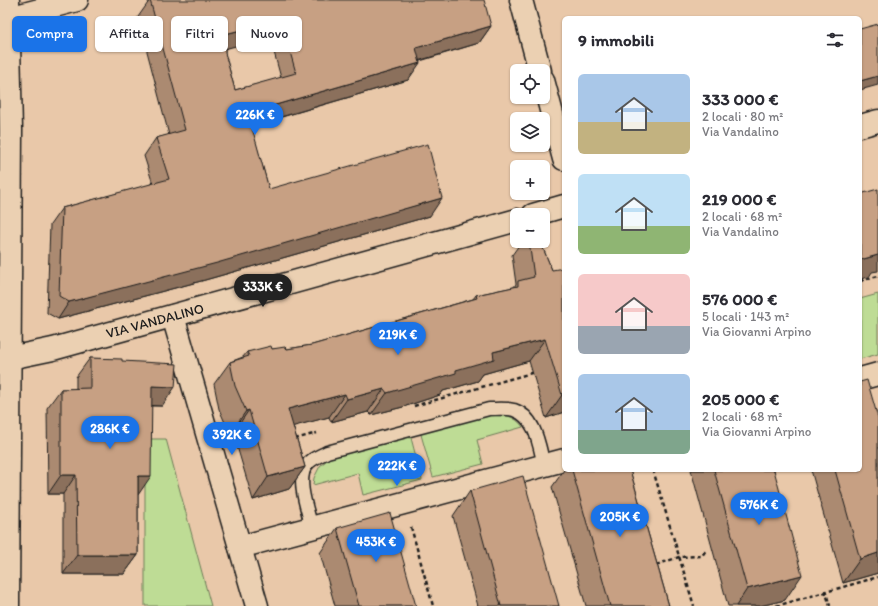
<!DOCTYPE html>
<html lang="it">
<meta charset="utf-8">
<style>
:root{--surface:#fff;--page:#f2f2f3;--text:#2b2b33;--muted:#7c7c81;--accent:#1a73e8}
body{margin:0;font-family:Itim,sans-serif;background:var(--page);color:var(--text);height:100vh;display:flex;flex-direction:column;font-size:15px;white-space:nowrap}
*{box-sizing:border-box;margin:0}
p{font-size:13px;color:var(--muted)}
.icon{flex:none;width:22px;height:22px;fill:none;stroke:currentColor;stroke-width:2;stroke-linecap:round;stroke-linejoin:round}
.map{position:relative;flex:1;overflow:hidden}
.panel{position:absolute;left:562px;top:16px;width:300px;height:456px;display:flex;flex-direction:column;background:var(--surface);border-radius:6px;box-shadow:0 1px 3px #0004}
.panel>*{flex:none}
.banner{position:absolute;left:12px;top:16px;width:380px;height:36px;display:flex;gap:8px}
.controls{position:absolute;left:510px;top:64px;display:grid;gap:8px}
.controls a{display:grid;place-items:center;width:40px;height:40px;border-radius:6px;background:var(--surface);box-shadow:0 1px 3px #0004;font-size:20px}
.price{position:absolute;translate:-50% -34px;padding:0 9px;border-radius:14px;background:var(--accent);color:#fff;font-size:13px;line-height:26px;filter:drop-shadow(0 1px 2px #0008)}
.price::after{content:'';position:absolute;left:50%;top:24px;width:12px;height:9px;margin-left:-6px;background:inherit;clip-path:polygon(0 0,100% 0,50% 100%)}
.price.on{background:#222;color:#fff}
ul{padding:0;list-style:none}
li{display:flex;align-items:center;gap:12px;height:100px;padding:0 16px}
li span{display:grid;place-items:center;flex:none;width:112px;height:80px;border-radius:6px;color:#555}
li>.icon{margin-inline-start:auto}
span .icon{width:48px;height:48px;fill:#fffc;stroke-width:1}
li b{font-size:17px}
h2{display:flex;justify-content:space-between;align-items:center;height:48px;padding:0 16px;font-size:17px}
.tag{padding:0 14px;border-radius:6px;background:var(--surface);box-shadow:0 1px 3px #0004;font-size:14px;line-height:36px}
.tag.on{background:var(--accent);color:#fff}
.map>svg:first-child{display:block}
.green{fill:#bedc95;stroke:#6d7c58}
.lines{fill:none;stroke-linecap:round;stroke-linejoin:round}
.service-casing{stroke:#1c1c1c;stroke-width:15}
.minor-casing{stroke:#1c1c1c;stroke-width:25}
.secondary-casing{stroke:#1c1c1c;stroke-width:25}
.path{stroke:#1c1c1c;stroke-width:2.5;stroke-dasharray:4 3;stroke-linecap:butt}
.service{stroke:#ebd0b2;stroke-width:12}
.minor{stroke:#ebd0b2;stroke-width:22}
.secondary{stroke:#ebd0b2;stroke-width:22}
.wall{fill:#ab8a71;stroke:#1c1c1c;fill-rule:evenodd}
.shaded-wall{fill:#8b705c;stroke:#1c1c1c}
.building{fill:#c7a083;stroke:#1c1c1c;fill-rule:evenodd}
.labels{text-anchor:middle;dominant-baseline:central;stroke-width:3;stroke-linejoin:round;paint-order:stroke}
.street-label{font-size:14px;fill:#1c1c1c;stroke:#ebd0b2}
</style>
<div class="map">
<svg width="878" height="606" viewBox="0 0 878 606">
<rect width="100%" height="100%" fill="#e9c8a9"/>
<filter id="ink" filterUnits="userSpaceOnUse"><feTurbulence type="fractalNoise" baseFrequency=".025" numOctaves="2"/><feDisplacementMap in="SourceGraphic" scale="8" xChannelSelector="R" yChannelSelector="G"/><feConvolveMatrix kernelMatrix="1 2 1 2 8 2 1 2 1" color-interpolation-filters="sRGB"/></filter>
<g filter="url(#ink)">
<g class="green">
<path d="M878,294V354L860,359V299Z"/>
<path d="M489,413C501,413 516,416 523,427L477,440L483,464L433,477L420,431Z"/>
<path d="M410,434L422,480L363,495L358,473L313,485L314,478L320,466L334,454Z"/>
<path d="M145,439H166L211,606H145Z"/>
</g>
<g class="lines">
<defs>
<path id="service" d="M312,528C308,511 296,481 306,466C310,459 320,456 327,452L489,409C497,409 506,408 514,410C536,417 539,446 544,465"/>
<g id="minor">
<path d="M521,0L540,71"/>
<path d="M9,18L77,0"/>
<path d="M543,80L564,159"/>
<path d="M860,126L878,121"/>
<path d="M533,215L564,206"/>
<path d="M173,316L257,606"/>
<path d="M0,360L53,349L517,220"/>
<path d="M860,379L878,374"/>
<path d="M240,547L564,460"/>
</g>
<path id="secondary" d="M8,606L11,130L8,0"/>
</defs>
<use href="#service" class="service-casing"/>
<use href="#minor" class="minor-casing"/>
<use href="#secondary" class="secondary-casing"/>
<g class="path">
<path d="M860,281L878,276"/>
<path d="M414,406L535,372"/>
<path d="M295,439L317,433"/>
<path d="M653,470L694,606"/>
<path d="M411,527L433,606"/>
<path d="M656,565L679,557L702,556L706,550"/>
<path d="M825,590L830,606"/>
<path d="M776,606L878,577"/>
</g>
<use href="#service" class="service"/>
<use href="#minor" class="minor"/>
<use href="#secondary" class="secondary"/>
</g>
<g class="wall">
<path d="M150,0L491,26L479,43L420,61L408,80L251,126L269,189L430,216L205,280L58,319L47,313L50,225L62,208L153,184L144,156L156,138L169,135L138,17ZM270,37L281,78L235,90L225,53V48Z"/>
<path d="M522,241H540L552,270L564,412L546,418L529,361L483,374L478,381L443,391L440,395L403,407L371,415L368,412L331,422L329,417L293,426L305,467L289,489L253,500L233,433L230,434L219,409L214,384L230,362L243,357L247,352L272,349H287L312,345L473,299L476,295L514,287L516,284L512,255Z"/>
<path d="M90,358L122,361L162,406H151L138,495V555L124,574H63V494H48L47,408L61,389H76V377Z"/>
<path d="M878,418V573L843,583L811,470H860Z"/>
<path d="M564,470H630L669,606H586L552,487Z"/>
<path d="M691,470H774L785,600L760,606H728Z"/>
<path d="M470,491L559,606H478L453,516Z"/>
<path d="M337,528L416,606H335L320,553Z"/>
</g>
<g class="shaded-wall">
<path d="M281,20L270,37L213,52L225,34Z"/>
<path d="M491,26L479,43L404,65L416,48Z"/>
<path d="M420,63L408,80L236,130L248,113Z"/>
<path d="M878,76V85L860,90V81Z"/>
<path d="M442,198L430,216L205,280L58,319L69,302Z"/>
<path d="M878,255V271L872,272L869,277L860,279V260Z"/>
<path d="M545,339L529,361L483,374L478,381L443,391L440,395L403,407L371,415L387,393L456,370L493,352Z"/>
<path d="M152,386L175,387L162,406L138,405Z"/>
<path d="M384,389L368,412L331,422L347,399Z"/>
<path d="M345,394L329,417L272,432L288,409Z"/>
<path d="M564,394V412L546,418L562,395Z"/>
<path d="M249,410L233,433L230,434L246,411Z"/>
<path d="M305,467L289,489L253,500L268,477Z"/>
<path d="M61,475H76L63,494H48Z"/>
<path d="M138,476H151L138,495Z"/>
<path d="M878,553V573L843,583L860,559Z"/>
<path d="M77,555H138L124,574H63Z"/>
<path d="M802,575L785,600L760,606H736L747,589Z"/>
</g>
<g class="building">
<path d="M150,0H484L491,26L416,48L420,63L248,113L269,189L428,144L442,198L217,263L69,302L59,296L62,208L169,179L156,138L185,130ZM281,20L296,73L235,90L225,53V34Z"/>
<path d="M878,24V76L860,81L861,84H860V29Z"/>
<path d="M878,189V255L860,260V194Z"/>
<path d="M529,241H540L552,270L564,268V394L562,395L545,339L493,352L494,359L456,370V373L418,384L387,393L384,389L347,399L345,394L288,409L305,467L268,477L249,410L246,411L235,386L230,362L249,356L247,352L271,346L272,349L285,347L287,349L312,345L477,298L476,295L518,286V281L534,277Z"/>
<path d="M90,358L122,359V361L177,364L175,387L152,386L151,476H138V555H77L76,475H61V389L90,388Z"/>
<path d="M867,380L878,418V553L860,559L835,470H860V382Z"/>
<path d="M572,470H630L669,606H610Z"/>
<path d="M714,470H774L802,575L747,589Z"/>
<path d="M523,476L559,606H501L470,491Z"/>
<path d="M390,513L416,606H359L337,528Z"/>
</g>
</g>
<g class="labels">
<g class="street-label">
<text transform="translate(155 321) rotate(-15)">VIA VANDALINO</text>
</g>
</g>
</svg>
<div class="controls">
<a><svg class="icon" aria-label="locate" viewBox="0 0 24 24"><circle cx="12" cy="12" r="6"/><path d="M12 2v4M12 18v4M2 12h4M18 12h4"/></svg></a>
<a><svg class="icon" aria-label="layers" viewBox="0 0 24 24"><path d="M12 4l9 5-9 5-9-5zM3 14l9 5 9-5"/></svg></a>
<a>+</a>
<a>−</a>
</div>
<b class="price" style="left:255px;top:136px">226K €</b>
<b class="price on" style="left:263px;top:308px">333K €</b>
<b class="price" style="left:398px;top:356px">219K €</b>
<b class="price" style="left:110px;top:450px">286K €</b>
<b class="price" style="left:232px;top:456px">392K €</b>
<b class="price" style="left:397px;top:487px">222K €</b>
<b class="price" style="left:759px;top:526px">576K €</b>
<b class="price" style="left:620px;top:538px">205K €</b>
<b class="price" style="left:376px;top:563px">453K €</b>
<div class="banner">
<a class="tag on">Compra</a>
<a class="tag">Affitta</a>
<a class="tag">Filtri</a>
<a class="tag">Nuovo</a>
</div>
<section class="panel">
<h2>9 immobili<svg class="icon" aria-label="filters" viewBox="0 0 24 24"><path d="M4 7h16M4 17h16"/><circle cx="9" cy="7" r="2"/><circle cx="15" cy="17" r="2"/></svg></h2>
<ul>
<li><span style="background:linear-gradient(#a9c7e8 60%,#c2b280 0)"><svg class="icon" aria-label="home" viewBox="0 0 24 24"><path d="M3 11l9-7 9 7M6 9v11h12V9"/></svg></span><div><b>333 000 €</b><p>2 locali · 80 m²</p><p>Via Vandalino</p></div></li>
<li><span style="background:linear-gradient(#bfe0f5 65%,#8fb573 0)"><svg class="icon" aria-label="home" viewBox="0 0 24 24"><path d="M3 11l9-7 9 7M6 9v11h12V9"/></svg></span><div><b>219 000 €</b><p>2 locali · 68 m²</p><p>Via Vandalino</p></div></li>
<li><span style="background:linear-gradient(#f6c9c9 65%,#9aa5b1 0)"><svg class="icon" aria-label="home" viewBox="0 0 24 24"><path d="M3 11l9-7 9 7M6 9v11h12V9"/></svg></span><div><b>576 000 €</b><p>5 locali · 143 m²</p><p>Via Giovanni Arpino</p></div></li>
<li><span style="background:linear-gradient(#a9c7e8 70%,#7fa58c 0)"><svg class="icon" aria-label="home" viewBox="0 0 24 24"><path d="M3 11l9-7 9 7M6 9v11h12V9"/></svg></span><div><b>205 000 €</b><p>2 locali · 68 m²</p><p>Via Giovanni Arpino</p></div></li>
</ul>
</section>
</div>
